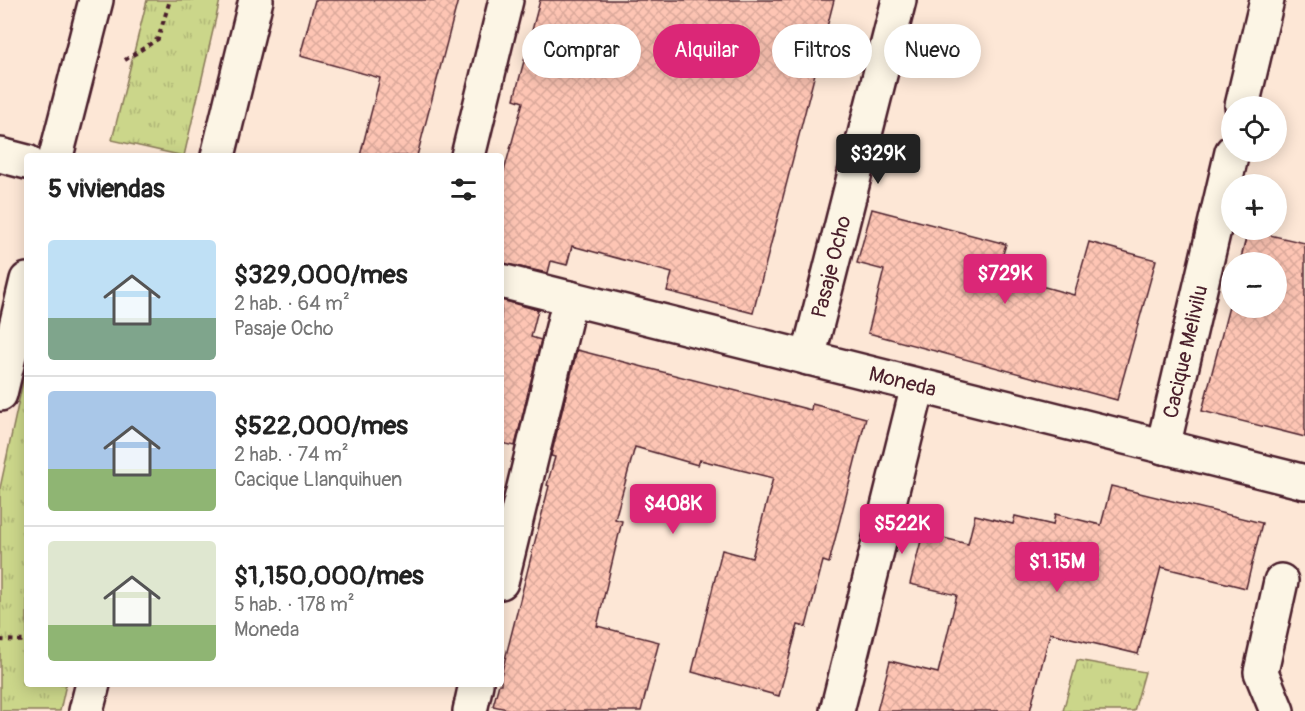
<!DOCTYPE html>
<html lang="es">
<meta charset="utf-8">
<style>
:root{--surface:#fff;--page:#f2f2f2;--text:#222;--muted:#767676;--line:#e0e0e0;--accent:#db2777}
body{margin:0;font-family:Pangolin,sans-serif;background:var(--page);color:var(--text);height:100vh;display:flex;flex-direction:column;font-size:22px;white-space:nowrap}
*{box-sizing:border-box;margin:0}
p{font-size:20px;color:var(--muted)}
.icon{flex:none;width:33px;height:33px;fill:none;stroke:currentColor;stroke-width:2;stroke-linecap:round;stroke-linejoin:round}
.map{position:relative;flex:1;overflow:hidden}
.sheet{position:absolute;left:24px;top:153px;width:480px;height:534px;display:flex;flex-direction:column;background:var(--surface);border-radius:6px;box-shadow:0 3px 15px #0003}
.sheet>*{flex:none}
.banner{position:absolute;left:522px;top:24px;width:570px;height:54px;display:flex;gap:12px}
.controls{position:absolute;left:1221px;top:96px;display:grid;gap:12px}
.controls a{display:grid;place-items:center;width:66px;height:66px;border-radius:50%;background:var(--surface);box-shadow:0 3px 15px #0003;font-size:30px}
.price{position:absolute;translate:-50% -51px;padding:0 14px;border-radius:6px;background:var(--accent);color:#fff;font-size:20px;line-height:39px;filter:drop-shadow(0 2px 3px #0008)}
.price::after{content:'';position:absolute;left:50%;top:36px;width:18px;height:14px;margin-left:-9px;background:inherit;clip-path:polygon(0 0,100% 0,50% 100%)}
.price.current{background:#222;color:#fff}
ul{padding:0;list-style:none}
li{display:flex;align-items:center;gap:18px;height:150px;padding:0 24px}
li+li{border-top:2px solid var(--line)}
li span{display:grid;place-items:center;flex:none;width:168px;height:120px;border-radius:6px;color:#555}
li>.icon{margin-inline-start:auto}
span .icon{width:72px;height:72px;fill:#fffc;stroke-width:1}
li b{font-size:26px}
h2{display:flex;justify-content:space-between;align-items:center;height:72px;padding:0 24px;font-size:26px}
.pill{padding:0 21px;border-radius:27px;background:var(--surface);box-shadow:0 3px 15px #0003;font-size:21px;line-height:54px}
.pill.current{background:var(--accent);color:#fff}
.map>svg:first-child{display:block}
.grass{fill:url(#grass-tufts);stroke:#8a7a5a;stroke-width:1.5}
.building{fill:url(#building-cross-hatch);stroke:#4a1f2b;stroke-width:1.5}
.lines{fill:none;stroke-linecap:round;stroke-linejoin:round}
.minor-casing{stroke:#4a1f2b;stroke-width:38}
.major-casing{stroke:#4a1f2b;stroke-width:38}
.path{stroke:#4a1f2b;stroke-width:4;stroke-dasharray:4.5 4.5;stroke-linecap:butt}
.minor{stroke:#fcf5e5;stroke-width:33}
.major{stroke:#fcf5e5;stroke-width:33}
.labels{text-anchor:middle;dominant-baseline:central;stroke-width:4.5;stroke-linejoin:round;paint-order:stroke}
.street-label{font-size:21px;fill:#4a1f2b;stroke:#fcf5e5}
</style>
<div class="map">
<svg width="1305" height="711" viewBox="0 0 1305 711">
<defs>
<pattern id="grass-tufts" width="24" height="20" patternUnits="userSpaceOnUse" patternTransform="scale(1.5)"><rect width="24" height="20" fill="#cbd68a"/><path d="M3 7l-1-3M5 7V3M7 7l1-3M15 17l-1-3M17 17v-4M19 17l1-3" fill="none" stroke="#b0b777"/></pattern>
<pattern id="building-cross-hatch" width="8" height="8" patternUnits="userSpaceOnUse" patternTransform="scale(1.5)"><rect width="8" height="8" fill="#fec5b4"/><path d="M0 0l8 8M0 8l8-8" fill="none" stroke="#dba99b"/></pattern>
</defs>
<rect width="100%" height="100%" fill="#fde7d6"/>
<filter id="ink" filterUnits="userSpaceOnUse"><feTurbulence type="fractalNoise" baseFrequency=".0167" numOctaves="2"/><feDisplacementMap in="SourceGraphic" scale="12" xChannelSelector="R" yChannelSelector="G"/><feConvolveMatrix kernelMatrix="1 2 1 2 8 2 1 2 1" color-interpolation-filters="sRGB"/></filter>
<g filter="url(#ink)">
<g class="grass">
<path d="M147,0H220L184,156L112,140Z"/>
<path d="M27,363V684H66L60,711H0V488Z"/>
<path d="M1077,660L1145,672L1134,711H1063Z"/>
</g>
<g class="building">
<path d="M315,0H458L417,156H360L380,78L300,56Z"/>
<path d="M540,0H834L753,313L667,291L672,273L572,246L567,265L551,261L548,273L501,263V182L523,102L514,99Z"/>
<path d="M872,209L1006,244L997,274L1074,295L1089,242L1156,260L1117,400L868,333L884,270L857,263Z"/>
<path d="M1248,230L1305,243V437L1202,411L1232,295V308H1276V262H1240Z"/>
<path d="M501,300L538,310L531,337L541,340L515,446L501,443Z"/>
<path d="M577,350L811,410L812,404L866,418L829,563L823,561L806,627L798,625L779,696L692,672L722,550L752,558L773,478L700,460L698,465L635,447L615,519L622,521L597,626L659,642L641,711H516L493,706L499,684H501V675L549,486L547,485L555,457L551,456Z"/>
<path d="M1111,486L1262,523L1246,588L1161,567L1138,654L1050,633L1030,711H877L890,661L938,673L957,595L910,584L923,533L968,544L975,515L1013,524L1015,516L1053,525L1055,514L1101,525Z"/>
</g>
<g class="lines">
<defs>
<g id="minor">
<path d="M1242,106L1267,0"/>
<path d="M0,155L27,162"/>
<path d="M468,156L506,0"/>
<path id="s1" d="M501,281L1305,482"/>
<path id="s2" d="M808,358L899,0"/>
<path id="s3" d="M1163,447L1232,152"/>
<path d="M501,582L570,298"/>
<path d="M470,711L476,684"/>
<path d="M837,711L918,386"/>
<path d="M1277,711L1261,672L1281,581"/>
</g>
<g id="major">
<path d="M56,156L96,0"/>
<path d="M218,156L256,0"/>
<path d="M0,394L27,280"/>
<path d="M86,711L93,684"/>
</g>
</defs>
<use href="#minor" class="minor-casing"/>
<use href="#major" class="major-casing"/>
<g class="path">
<path d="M125,60L158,39L170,0"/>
<path d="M0,640L27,641"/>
</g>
<use href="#minor" class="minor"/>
<use href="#major" class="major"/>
</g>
</g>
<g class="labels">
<g class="street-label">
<text stroke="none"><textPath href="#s2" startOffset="94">Pasaje Ocho</textPath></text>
<text stroke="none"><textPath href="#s3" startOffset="98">Cacique Melivilu</textPath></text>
<text stroke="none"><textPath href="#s1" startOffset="414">Moneda</textPath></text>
</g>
</g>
</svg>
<div class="controls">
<a><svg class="icon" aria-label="locate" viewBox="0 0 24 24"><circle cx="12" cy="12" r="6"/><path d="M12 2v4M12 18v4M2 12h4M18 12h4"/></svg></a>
<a>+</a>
<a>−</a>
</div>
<b class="price current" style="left:878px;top:185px">$329K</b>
<b class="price" style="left:1005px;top:305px">$729K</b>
<b class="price" style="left:673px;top:535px">$408K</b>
<b class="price" style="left:902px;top:555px">$522K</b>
<b class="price" style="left:1057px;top:593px">$1.15M</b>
<div class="banner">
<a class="pill">Comprar</a>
<a class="pill current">Alquilar</a>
<a class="pill">Filtros</a>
<a class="pill">Nuevo</a>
</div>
<section class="sheet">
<h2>5 viviendas<svg class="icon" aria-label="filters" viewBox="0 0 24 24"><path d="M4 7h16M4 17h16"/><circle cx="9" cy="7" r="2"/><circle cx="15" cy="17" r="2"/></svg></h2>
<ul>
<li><span style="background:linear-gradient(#bfe0f5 65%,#7fa58c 0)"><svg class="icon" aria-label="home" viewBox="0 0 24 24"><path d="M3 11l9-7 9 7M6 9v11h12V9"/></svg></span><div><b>$329,000/mes</b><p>2 hab. · 64 m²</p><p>Pasaje Ocho</p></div></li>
<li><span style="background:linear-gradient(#a9c7e8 65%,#8fb573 0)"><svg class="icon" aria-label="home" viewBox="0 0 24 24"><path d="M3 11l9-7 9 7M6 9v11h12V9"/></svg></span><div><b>$522,000/mes</b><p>2 hab. · 74 m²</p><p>Cacique Llanquihuen</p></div></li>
<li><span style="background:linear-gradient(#dfe7d0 70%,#8fb573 0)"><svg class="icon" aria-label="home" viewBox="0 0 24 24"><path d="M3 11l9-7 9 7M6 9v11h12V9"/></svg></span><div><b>$1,150,000/mes</b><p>5 hab. · 178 m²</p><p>Moneda</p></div></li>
</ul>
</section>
</div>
